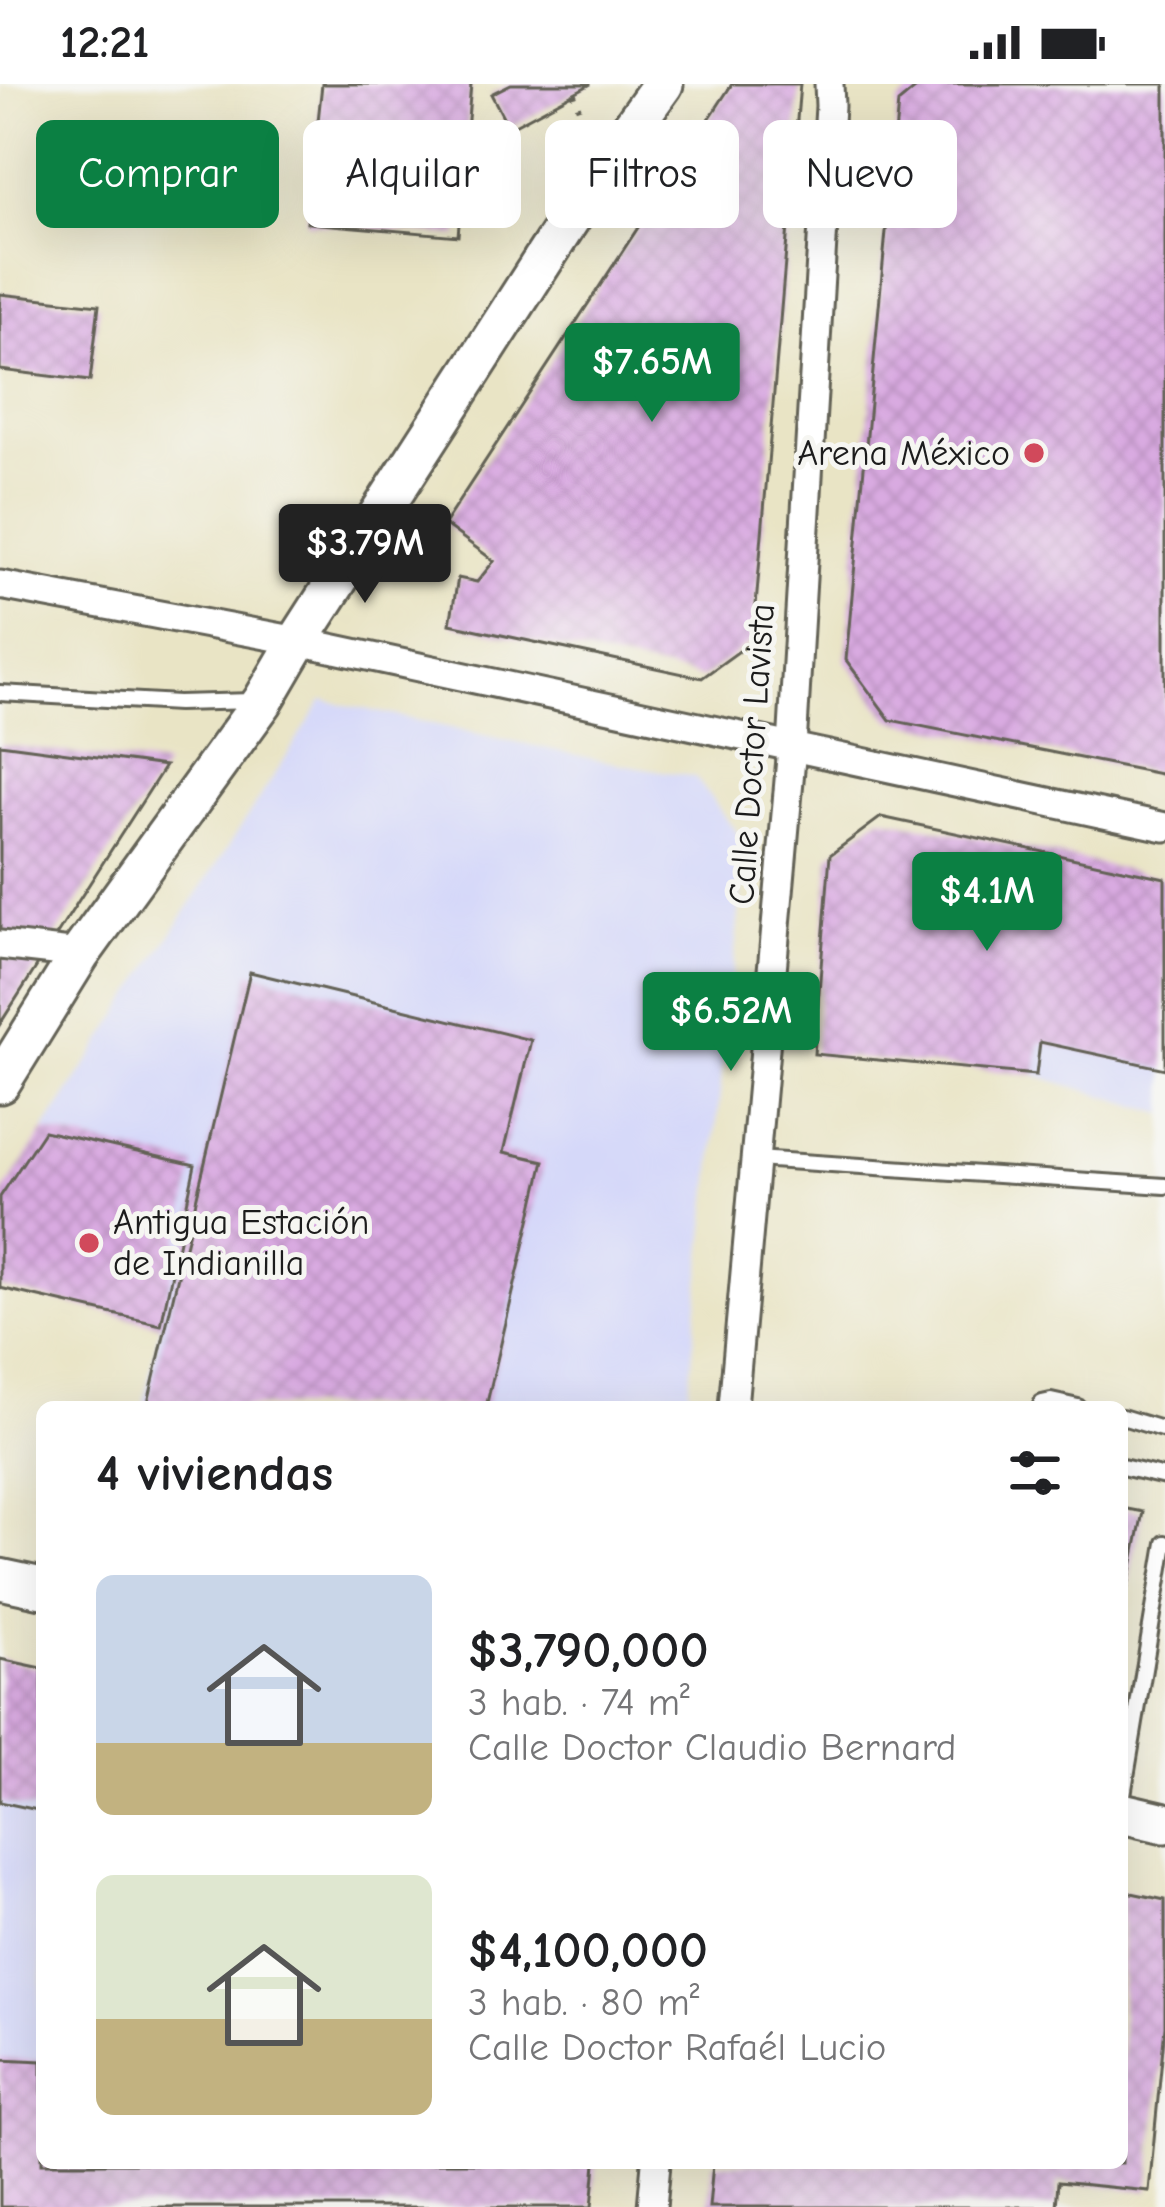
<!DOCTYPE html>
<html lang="es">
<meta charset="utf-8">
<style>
:root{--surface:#fff;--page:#f6f6f6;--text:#202124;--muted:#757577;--accent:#0b8043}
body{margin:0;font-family:"Comic Neue",sans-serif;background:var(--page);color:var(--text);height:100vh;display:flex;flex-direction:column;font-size:45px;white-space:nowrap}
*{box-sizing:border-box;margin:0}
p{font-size:39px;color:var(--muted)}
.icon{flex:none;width:66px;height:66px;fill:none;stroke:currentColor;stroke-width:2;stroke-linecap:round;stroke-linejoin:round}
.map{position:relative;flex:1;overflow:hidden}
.details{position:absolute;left:36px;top:1317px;width:1092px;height:768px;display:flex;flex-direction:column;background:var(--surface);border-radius:18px;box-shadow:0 12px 48px #0002}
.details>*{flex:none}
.hud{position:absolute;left:36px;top:36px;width:1095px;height:108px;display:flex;gap:24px}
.price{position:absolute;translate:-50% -102px;padding:0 27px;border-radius:12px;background:var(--accent);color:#fff;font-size:39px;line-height:78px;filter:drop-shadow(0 3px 6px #0008)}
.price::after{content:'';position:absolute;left:50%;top:72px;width:36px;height:27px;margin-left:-18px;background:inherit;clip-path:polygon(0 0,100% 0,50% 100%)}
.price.selected{background:#222;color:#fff}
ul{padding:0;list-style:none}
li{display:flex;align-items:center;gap:36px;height:300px;padding:0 60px}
li span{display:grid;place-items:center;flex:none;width:336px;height:240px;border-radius:18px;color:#555}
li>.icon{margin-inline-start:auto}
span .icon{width:144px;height:144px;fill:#fffc;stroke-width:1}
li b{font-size:51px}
h2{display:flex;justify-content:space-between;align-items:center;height:144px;padding:0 60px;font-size:51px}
.chip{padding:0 42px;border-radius:18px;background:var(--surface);box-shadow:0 12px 48px #0002;font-size:42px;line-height:108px}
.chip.selected{background:var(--accent);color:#fff}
.status{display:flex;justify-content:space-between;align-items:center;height:84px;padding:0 60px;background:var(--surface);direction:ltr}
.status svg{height:33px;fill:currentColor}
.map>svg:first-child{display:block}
.built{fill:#d5d8f9}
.building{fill:url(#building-cross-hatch)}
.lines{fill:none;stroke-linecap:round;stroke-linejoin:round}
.lane-casing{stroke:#646257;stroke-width:20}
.street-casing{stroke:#646257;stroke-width:33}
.secondary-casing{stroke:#646257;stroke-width:45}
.path{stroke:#646257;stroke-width:6;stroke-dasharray:3 9;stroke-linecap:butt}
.lane{stroke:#fff;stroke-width:14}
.street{stroke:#fff;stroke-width:27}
.secondary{stroke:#fff;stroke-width:39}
.poi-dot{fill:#d1495b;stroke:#f6f6f2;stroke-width:4.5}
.labels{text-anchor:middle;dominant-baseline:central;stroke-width:10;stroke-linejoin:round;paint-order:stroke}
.poi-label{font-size:36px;fill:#1c1c1c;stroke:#f6f6f2;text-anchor:end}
.street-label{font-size:36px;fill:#1c1c1c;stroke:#f6f6f2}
</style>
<div class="status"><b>12:21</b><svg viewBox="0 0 49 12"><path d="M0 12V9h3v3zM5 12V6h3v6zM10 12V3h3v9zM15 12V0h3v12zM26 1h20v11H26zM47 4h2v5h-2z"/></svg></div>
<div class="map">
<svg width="1165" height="2123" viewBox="0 0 1165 2123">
<defs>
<pattern id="building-cross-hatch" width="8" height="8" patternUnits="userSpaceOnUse" patternTransform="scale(3)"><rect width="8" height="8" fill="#d9aae1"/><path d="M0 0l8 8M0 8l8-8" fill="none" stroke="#ba92c0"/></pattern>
</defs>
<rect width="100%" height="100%" fill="#f6f6f2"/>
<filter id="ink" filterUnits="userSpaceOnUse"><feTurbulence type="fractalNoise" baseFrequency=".00833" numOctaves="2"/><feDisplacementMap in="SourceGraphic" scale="24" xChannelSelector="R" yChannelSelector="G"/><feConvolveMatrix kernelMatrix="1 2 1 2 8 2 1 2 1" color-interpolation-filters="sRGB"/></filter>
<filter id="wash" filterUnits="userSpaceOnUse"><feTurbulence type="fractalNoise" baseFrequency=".004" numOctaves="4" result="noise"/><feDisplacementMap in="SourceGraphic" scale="48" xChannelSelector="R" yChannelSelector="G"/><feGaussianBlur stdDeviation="2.7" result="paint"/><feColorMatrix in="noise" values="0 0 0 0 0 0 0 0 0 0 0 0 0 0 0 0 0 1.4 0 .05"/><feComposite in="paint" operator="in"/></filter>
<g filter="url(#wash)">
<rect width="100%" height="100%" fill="#e9e4c5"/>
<g class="built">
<path d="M323,616L594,675L695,693L746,761L687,1323H143L194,1081L44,1047Z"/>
<path d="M1040,958L1165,985V1030L1035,991Z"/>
<path d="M0,1718L42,1727V1977L0,1975Z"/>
</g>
<g id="blocks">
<g class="building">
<path d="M322,0H471L458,152L307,139Z"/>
<path d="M511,0H591L509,44L491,10Z"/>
<path d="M732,0H800L753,557L702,594L450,540L458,494L477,498L494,477L444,440Z"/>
<path d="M921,0H1165V691L890,636L846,576L898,19Z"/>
<path d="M0,210L99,221L90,297L0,286Z"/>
<path d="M0,660L165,682L54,855L0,849Z"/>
<path d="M881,733L1165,794V985L1040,958L1036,991L814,970L830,771Z"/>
<path d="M0,873L39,879L0,940Z"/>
<path d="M250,888L531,956L504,1068L544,1077L486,1323H147Z"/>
<path d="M44,1047L195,1081L161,1241L0,1204V1113Z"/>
<path d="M1122,1424L1143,1428L1124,1522L1122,1521Z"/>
<path d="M0,1575L42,1584V1727L0,1718Z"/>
<path d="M1122,1807L1165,1816V1942L1149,2107L1058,2098L1056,2123H709L713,2079H1122Z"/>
<path d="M0,1975L42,1977V2079H596L592,2123H0Z"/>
</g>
</g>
</g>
<g filter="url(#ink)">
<use href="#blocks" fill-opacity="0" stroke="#646257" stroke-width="3"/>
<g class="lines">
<defs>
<g id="lane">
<path d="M0,609L178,619L253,617"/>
<path d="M756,1075L1165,1102"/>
<path d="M1040,1323L1042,1319L1051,1317L1078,1323"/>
<path d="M1122,1333L1165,1346"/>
<path d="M1122,1383L1165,1393"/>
<path d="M1122,1717L1165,1459"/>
</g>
<g id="street">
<path d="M0,501L298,557L1165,743"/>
<path d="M0,861L80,870"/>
<path d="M733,1323L792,663L830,22L829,0"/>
<path d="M652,2123L656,2079"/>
</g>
<g id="secondary">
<path d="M0,999L80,870L263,617L298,557L601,86L663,0"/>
<path d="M0,1495L42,1504"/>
<path d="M1122,1729L1165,1739"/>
</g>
</defs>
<use href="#lane" class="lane-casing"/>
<use href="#street" class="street-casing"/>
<use href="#secondary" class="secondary-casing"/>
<path class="path" d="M574,10L587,49"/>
<use href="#lane" class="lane"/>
<use href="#street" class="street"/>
<use href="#secondary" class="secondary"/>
</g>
</g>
<g class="poi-dot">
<circle cx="1034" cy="369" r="12"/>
<circle cx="89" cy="1159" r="12"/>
</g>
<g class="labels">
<g class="poi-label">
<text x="1010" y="369">Arena México</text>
<text x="113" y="1138" text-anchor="start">Antigua Estación<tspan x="113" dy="41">de Indianilla</tspan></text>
</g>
<g class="street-label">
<text transform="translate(752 670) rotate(-86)">Calle Doctor Lavista</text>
</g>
</g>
</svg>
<b class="price" style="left:652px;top:341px">$7.65M</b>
<b class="price selected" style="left:365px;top:522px">$3.79M</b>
<b class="price" style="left:987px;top:870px">$4.1M</b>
<b class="price" style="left:731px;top:990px">$6.52M</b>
<div class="hud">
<a class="chip selected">Comprar</a>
<a class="chip">Alquilar</a>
<a class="chip">Filtros</a>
<a class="chip">Nuevo</a>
</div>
<section class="details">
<h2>4 viviendas<svg class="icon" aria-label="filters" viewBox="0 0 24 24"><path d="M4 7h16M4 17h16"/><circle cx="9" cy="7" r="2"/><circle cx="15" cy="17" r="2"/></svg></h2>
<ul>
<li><span style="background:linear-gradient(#c9d6e8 70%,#c2b280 0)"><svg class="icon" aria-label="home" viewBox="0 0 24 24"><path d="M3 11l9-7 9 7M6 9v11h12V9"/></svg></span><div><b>$3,790,000</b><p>3 hab. · 74 m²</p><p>Calle Doctor Claudio Bernard</p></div></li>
<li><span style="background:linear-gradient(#dfe7d0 60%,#c2b280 0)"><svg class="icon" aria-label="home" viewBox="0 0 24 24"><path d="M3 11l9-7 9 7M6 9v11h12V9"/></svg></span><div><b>$4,100,000</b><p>3 hab. · 80 m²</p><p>Calle Doctor Rafaél Lucio</p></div></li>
</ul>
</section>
</div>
